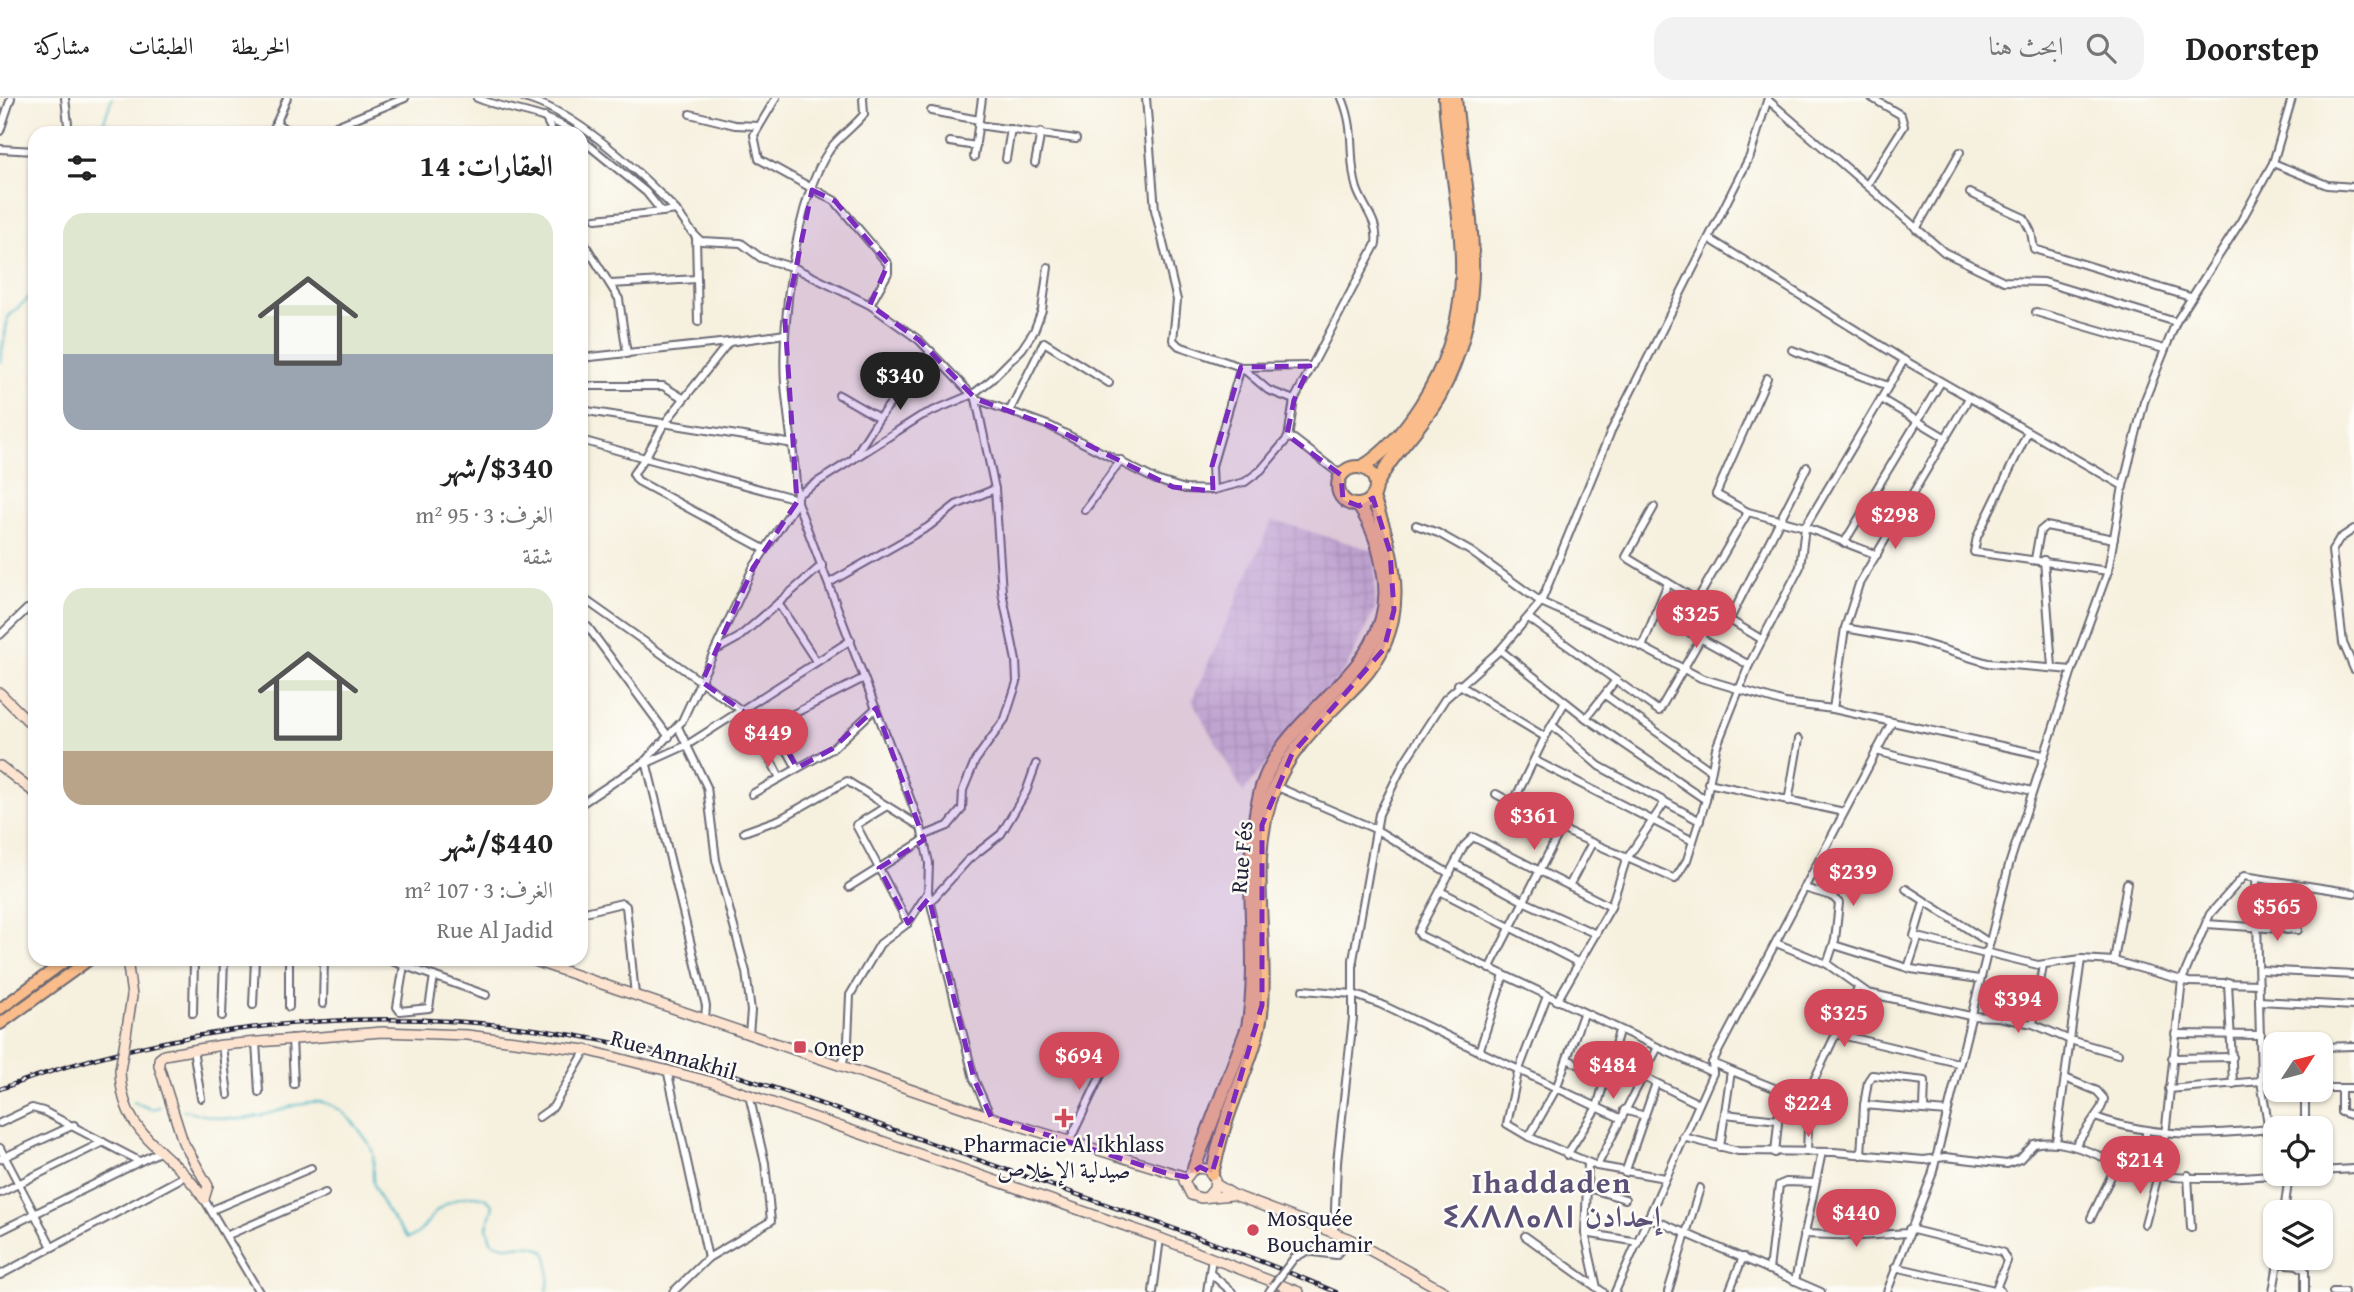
<!DOCTYPE html>
<html lang="ar">
<meta charset="utf-8">
<style>
:root{--surface:#fff;--page:#f2f2f2;--text:#222;--muted:#767676;--line:#e0e0e0;--accent:#d1495b}
body{margin:0;font-family:"Gentium Book Plus",Amiri,"Noto Sans Tifinagh",serif;background:var(--page);color:var(--text);direction:rtl;height:100vh;display:flex;flex-direction:column;font-size:26px;white-space:nowrap}
*{box-sizing:border-box;margin:0}
p{font-size:23px;color:var(--muted)}
.icon{flex:none;width:38px;height:38px;fill:none;stroke:currentColor;stroke-width:2;stroke-linecap:round;stroke-linejoin:round}
.map{position:relative;flex:1;overflow:hidden;direction:ltr}
.panel{position:absolute;left:28px;top:28px;width:560px;height:840px;display:flex;flex-direction:column;background:var(--surface);border-radius:21px;box-shadow:0 2px 5px #0004;direction:rtl}
.panel>*{flex:none}
.needle{width:46px;rotate:54deg}
.tools{position:absolute;left:2263px;top:934px;display:grid;gap:14px}
.tools a{display:grid;place-items:center;width:70px;height:70px;border-radius:14px;background:var(--surface);box-shadow:0 2px 5px #0004;font-size:35px}
.price{position:absolute;translate:-50% -60px;padding:0 16px;border-radius:24px;background:var(--accent);color:#fff;font-size:23px;line-height:46px;filter:drop-shadow(0 2px 4px #0008)}
.price::after{content:'';position:absolute;left:50%;top:42px;width:21px;height:16px;margin-left:-10px;background:inherit;clip-path:polygon(0 0,100% 0,50% 100%)}
.price.selected{background:#222;color:#fff}
ul{padding:0;list-style:none}
li{display:grid;align-content:center;gap:14px;height:371px;padding:0 35px}
li span{display:grid;place-items:center;height:217px;border-radius:21px;color:#555}
li>.icon{margin-inline-start:auto}
span .icon{width:126px;height:126px;fill:#fffc;stroke-width:1}
li b{font-size:30px}
h2{display:flex;justify-content:space-between;align-items:center;height:84px;padding:0 35px;font-size:30px}
header{display:flex;align-items:center;gap:42px;box-sizing:border-box;height:98px;padding:0 35px;background:var(--surface);border-bottom:2px solid var(--line)}
header strong{font-size:33px}
nav{display:flex;gap:38px;margin-inline-start:auto;font-size:24px}
.search{width:490px;height:63px;background:var(--page);display:flex;align-items:center;gap:18px;box-sizing:border-box;padding:0 24px;border-radius:21px;color:var(--muted);font-size:26px}
.map>svg:first-child{display:block}
.industrial{fill:url(#industrial-grid)}
.lines{fill:none;stroke-linecap:round;stroke-linejoin:round}
.stream{stroke:#49b5c5;stroke-width:2}
.street-casing{stroke:#6c6a74;stroke-width:10}
.secondary-casing{stroke:#6c6a74;stroke-width:12}
.primary-casing{stroke:#6c6a74;stroke-width:14}
.highway-casing{stroke:#6c6a74;stroke-width:16}
.street{stroke:#fff;stroke-width:6}
.secondary{stroke:#fde4d0;stroke-width:9}
.primary{stroke:#f9bc8a;stroke-width:10}
.highway{stroke:#f9bc8a;stroke-width:12}
.rail-casing{stroke:#22223b;stroke-width:4.5}
.rail{stroke:#fdfcf7;stroke-width:2;stroke-dasharray:5;stroke-linecap:butt}
.street-bridge-casing{stroke:#6c6a74;stroke-width:10;stroke-linecap:butt}
.secondary-bridge-casing{stroke:#6c6a74;stroke-width:12;stroke-linecap:butt}
.street-bridge{stroke:#fff;stroke-width:6}
.secondary-bridge{stroke:#fde4d0;stroke-width:9}
.marked{fill:#7b2cbf;fill-opacity:0.2;stroke:#7b2cbf;stroke-width:5;stroke-dasharray:14 9;stroke-linejoin:round}
.poi-dot{fill:#d1495b;stroke:#fdfcf7;stroke-width:2.5}
.labels{text-anchor:middle;dominant-baseline:central;stroke-width:5;stroke-linejoin:round;paint-order:stroke}
.street-label{font-size:23px;fill:#22223b;stroke:#fdfcf7}
.poi-label{font-size:23px;fill:#22223b;stroke:#fdfcf7;text-anchor:start}
.district-label{font-size:30px;font-weight:bold;letter-spacing:2px;fill:#5c5278;stroke:#fdfcf7}
</style>
<header>
<strong>Doorstep</strong>
<div class="search"><svg class="icon" aria-label="search" viewBox="0 0 24 24"><circle cx="10" cy="10" r="6"/><path d="M15 15l6 6"/></svg>ابحث هنا</div>
<nav><a>الخريطة</a><a>الطبقات</a><a>مشاركة</a></nav>
</header>
<div class="map">
<svg width="2354" height="1194" viewBox="0 0 2354 1194">
<defs>
<pattern id="industrial-grid" width="8" height="8" patternUnits="userSpaceOnUse" patternTransform="scale(1.75)"><rect width="8" height="8" fill="#cdbed2"/><path d="M0 4h8M4 0v8" fill="none" stroke="#b0a3b5"/></pattern>
</defs>
<rect width="100%" height="100%" fill="#fdfcf7"/>
<filter id="ink" filterUnits="userSpaceOnUse"><feTurbulence type="fractalNoise" baseFrequency=".0143" numOctaves="2"/><feDisplacementMap in="SourceGraphic" scale="14" xChannelSelector="R" yChannelSelector="G"/><feConvolveMatrix kernelMatrix="1 2 1 2 8 2 1 2 1" color-interpolation-filters="sRGB"/></filter>
<filter id="wash" filterUnits="userSpaceOnUse"><feTurbulence type="fractalNoise" baseFrequency=".00686" numOctaves="4" result="noise"/><feDisplacementMap in="SourceGraphic" scale="28" xChannelSelector="R" yChannelSelector="G"/><feGaussianBlur stdDeviation="1.57" result="paint"/><feColorMatrix in="noise" values="0 0 0 0 0 0 0 0 0 0 0 0 0 0 0 0 0 1.4 0 .05"/><feComposite in="paint" operator="in"/></filter>
<g filter="url(#wash)">
<rect width="100%" height="100%" fill="#f6f0de"/>
<path class="industrial" d="M1272,422L1375,453V511L1347,569L1243,694L1192,602Z"/>
<g class="lines">
<g class="stream">
<path d="M100,35L112,0"/>
<path d="M0,264L8,219L35,194"/>
<path d="M134,1004L151,1011L160,1009"/>
<path d="M183,1012C201,1016 223,1023 242,1021C302,1015 321,974 368,1044C377,1058 372,1065 373,1080C373,1096 397,1128 408,1140C423,1137 427,1120 439,1111C453,1100 481,1090 493,1108L487,1129L491,1143C515,1160 559,1122 547,1194"/>
</g>
</g>
</g>
<g filter="url(#ink)">
<g class="lines">
<defs>
<g id="street">
<path d="M65,0L69,35"/>
<path d="M477,0C510,14 544,13 574,35"/>
<path d="M524,0C576,14 636,71 673,109C683,119 689,134 701,143L741,145L761,160L795,170L870,207L919,242L976,301L995,391L1002,494L1016,563L1017,584L1005,621L975,663L963,692L962,711L948,728L923,738"/>
<path d="M776,0L754,37L759,61L835,103L888,166V175L870,207"/>
<path d="M863,0L864,16C854,29 839,38 830,51C795,102 781,224 785,286C788,325 796,364 797,404L921,729L929,765L928,794L974,981L991,1019"/>
<path d="M1146,0L1155,112L1177,202L1173,242L1179,248L1241,269L1268,292L1294,302"/>
<path d="M1768,2L1944,154L2004,183L2044,184L2176,224"/>
<path d="M931,13L979,22"/>
<path d="M690,16L735,27L759,28"/>
<path d="M545,19L553,35"/>
<path d="M276,25L291,35"/>
<path d="M978,27L1076,41"/>
<path d="M0,33L11,0"/>
<path d="M272,35L287,0"/>
<path d="M319,35L405,0"/>
<path d="M581,41L646,94L662,114L676,112"/>
<path d="M950,44L976,48"/>
<path d="M0,51L35,53"/>
<path d="M974,59L982,0"/>
<path d="M1006,61L1011,31"/>
<path d="M1035,65L1041,34"/>
<path d="M2273,65L2327,87L2354,89"/>
<path d="M1867,87L1904,28L1901,17L1872,0"/>
<path d="M1970,95L2024,120L2031,134L2034,151L2190,199"/>
<path d="M596,121L662,114"/>
<path d="M1916,131L1960,54"/>
<path d="M696,139L698,224"/>
<path d="M581,140L619,201L627,256"/>
<path d="M1710,141L1904,262L2123,388"/>
<path d="M611,186L697,181"/>
<path d="M2036,214L2164,251"/>
<path d="M785,236L729,244L664,326L645,360L797,401"/>
<path d="M1792,252L1888,288"/>
<path d="M581,260L729,244"/>
<path d="M1767,280L1716,396L1748,414L1805,429L1877,457"/>
<path d="M581,288H663L683,300"/>
<path d="M839,297L879,320"/>
<path d="M976,301L1050,328L1156,382L1185,391L1213,392L1245,384L1261,372L1288,340L1294,341L1341,377"/>
<path d="M1881,301L1946,340"/>
<path d="M581,312L794,346"/>
<path d="M1010,312L1044,244L1109,285"/>
<path d="M2028,334L1977,439L1974,454L2108,473"/>
<path d="M1288,340L1294,302L1376,146C1379,123 1364,111 1357,91C1347,59 1357,35 1342,0"/>
<path d="M581,342L645,360L633,376L638,383L764,451"/>
<path d="M853,361L879,320L931,253"/>
<path d="M1213,392L1212,368L1241,269L1310,268"/>
<path d="M797,397L921,318L973,296L991,282L1022,251L1034,233L1042,212L1048,169"/>
<path d="M1654,409L1626,459L1761,541"/>
<path d="M1085,412L1121,362"/>
<path d="M1416,427L1438,435L1470,453L1541,504L1642,549L1701,580L1785,605L1833,611L2043,657"/>
<path d="M2354,431L2339,441L2332,453L2343,545L2354,571"/>
<path d="M1844,445L1941,284"/>
<path d="M2035,461L2040,433L2046,428L2114,441"/>
<path d="M2044,462L2052,569"/>
<path d="M829,485L928,429L956,407L995,391"/>
<path d="M587,503L765,629"/>
<path d="M1696,504L1748,414"/>
<path d="M778,505L816,563"/>
<path d="M1655,515L1749,567"/>
<path d="M1530,521L1659,613L1716,514"/>
<path d="M1729,523L1807,369"/>
<path d="M588,529L669,639"/>
<path d="M1845,530L1912,542L1988,565L2072,572"/>
<path d="M0,537L27,511"/>
<path d="M1642,549L1668,485"/>
<path d="M718,551L738,540L822,467"/>
<path d="M1500,552L1586,620L1706,702"/>
<path d="M1458,586L1545,639L1565,604"/>
<path d="M1605,597L1710,672"/>
<path d="M1833,611L1845,530L1859,486L1969,300"/>
<path d="M1586,620L1616,582"/>
<path d="M772,625L797,670"/>
<path d="M1552,627L1599,668L1700,723"/>
<path d="M678,629L707,689L716,762L746,874L751,913L749,936"/>
<path d="M1876,653L2032,693"/>
<path d="M1534,662L1693,743"/>
<path d="M645,666L687,647L851,542"/>
<path d="M647,667L706,908L705,921"/>
<path d="M780,680L756,635L864,580"/>
<path d="M1708,685L1844,714"/>
<path d="M1275,688L1375,731L1450,776"/>
<path d="M752,696L832,651L876,610"/>
<path d="M1496,696L1561,731L1675,781L1687,762L1706,702L1716,650L1749,567L1800,469L1805,429L1904,262"/>
<path d="M1788,704L1799,641"/>
<path d="M1513,705L1545,639"/>
<path d="M581,706L644,664L682,623L753,470L797,404"/>
<path d="M887,708L856,727L908,825"/>
<path d="M744,734L780,721L847,683L921,729"/>
<path d="M1455,766L1525,804L1596,836"/>
<path d="M2256,780L2261,983L2275,1070"/>
<path d="M1570,786L1592,745"/>
<path d="M849,789L924,742"/>
<path d="M1804,790L1832,798L1839,805L1835,842L1827,866"/>
<path d="M1906,791L1988,844"/>
<path d="M1440,793L1579,865"/>
<path d="M931,803L968,762L1001,736L1026,694L1036,666"/>
<path d="M1924,804L1914,838L1985,856"/>
<path d="M1611,809L1473,739L1464,748L1418,834L1421,838L1713,975"/>
<path d="M581,815L622,805L626,808L635,897"/>
<path d="M2206,826L2298,832"/>
<path d="M2287,832L2288,806"/>
<path d="M1776,845L1827,866L1868,895L1970,918L1998,919L2033,926L2070,942L2118,956"/>
<path d="M1834,847L1911,871L1979,881"/>
<path d="M1985,854L2038,867L2081,861L2114,863L2189,884L2259,886"/>
<path d="M386,861L486,897"/>
<path d="M2114,863L2127,785"/>
<path d="M404,867L397,909L400,913L429,910L434,878"/>
<path d="M1908,870L1918,840"/>
<path d="M1489,871L1561,731"/>
<path d="M2260,872L2354,877"/>
<path d="M2228,884L2233,986"/>
<path d="M1303,892L1353,896L1380,906L1620,1020"/>
<path d="M1547,898L1518,974L1507,1026L1529,1039L1597,1068L1665,1080"/>
<path d="M1557,903L1611,809L1626,762L1665,704"/>
<path d="M2259,903L2354,908"/>
<path d="M323,906L324,861"/>
<path d="M253,907L255,861"/>
<path d="M289,909V861"/>
<path d="M193,915L194,861"/>
<path d="M222,918L224,861"/>
<path d="M2033,926L2043,867"/>
<path d="M1837,936L1958,965"/>
<path d="M2175,936L2261,937"/>
<path d="M292,940L294,986"/>
<path d="M256,944L259,994"/>
<path d="M222,947L228,997"/>
<path d="M2320,949L2354,948"/>
<path d="M193,951L201,1000"/>
<path d="M1479,954L1504,877"/>
<path d="M2172,960L2233,959"/>
<path d="M1567,961L1605,979"/>
<path d="M1712,965L1809,1004"/>
<path d="M842,968L848,943L850,897L880,846L908,825L928,794"/>
<path d="M667,971L708,1160"/>
<path d="M1642,978L1699,1006"/>
<path d="M2065,980L2097,993L2104,1001L2101,1010L2075,1048"/>
<path d="M2320,990H2354"/>
<path d="M2341,990V1014L2354,1018"/>
<path d="M2169,991L2261,983"/>
<path d="M1864,1007L1868,983L1872,977L1925,983L1924,1011"/>
<path d="M1624,1012L1645,1018"/>
<path d="M1725,1016L1778,1022"/>
<path d="M539,1019L553,1009L586,952"/>
<path d="M2095,1019C2168,1045 2231,1035 2305,1027"/>
<path d="M0,1025L32,1010L43,1013L139,1063"/>
<path d="M2305,1028V992"/>
<path d="M2165,1037L2182,882L2210,816L2244,778L2354,795"/>
<path d="M1529,1039L1556,991L1583,916"/>
<path d="M1683,1039L1738,1053L1834,1054L1924,1062L1945,1059L2007,1066L2020,1061L2034,1046C2074,1038 2108,1066 2146,1075C2179,1083 2245,1080 2279,1076"/>
<path d="M1069,1044L1112,954"/>
<path d="M2056,1044L2081,861"/>
<path d="M1720,1049L1731,973"/>
<path d="M0,1050L52,1149"/>
<path d="M1807,1054L1809,1004L1813,984L1858,890"/>
<path d="M1775,1055L1781,995"/>
<path d="M1567,1057L1597,1009L1619,933"/>
<path d="M1861,1057L1864,1007L1947,1014"/>
<path d="M0,1061L74,1027"/>
<path d="M1588,1065L1585,1135L1597,1190"/>
<path d="M1597,1068L1657,951"/>
<path d="M2320,1073L2354,1071"/>
<path d="M1625,1075L1656,985"/>
<path d="M2145,1075L2146,1034"/>
<path d="M2188,1077L2191,1130"/>
<path d="M1585,1089L1625,1101"/>
<path d="M0,1095L103,1044"/>
<path d="M204,1101L259,1194"/>
<path d="M212,1112L311,1070"/>
<path d="M2284,1115L2289,1076"/>
<path d="M1648,1119L1821,1194"/>
<path d="M2091,1120L2117,1066"/>
<path d="M2145,1126L2158,1077"/>
<path d="M1909,1131L2002,1154L2007,1163L1997,1188L2001,1194"/>
<path d="M0,1133L161,1053"/>
<path d="M1334,1135L1337,1064L1353,920V862L1379,716L1405,663L1445,601L1500,552L1541,504L1611,333L1750,58L1768,0"/>
<path d="M1585,1135L1638,1144"/>
<path d="M1804,1136L1861,1138L1908,1135"/>
<path d="M228,1137L325,1095"/>
<path d="M1525,1138L1603,1194"/>
<path d="M1294,1160L1307,1153L1336,1157L1350,1141"/>
<path d="M2278,1160V1165L2297,1167L2305,1172V1194"/>
<path d="M1895,1169L1999,1193"/>
<path d="M1769,1172L1779,1087L1786,1084L1815,1085"/>
<path d="M1210,1175L1232,1194"/>
<path d="M0,1177L187,1077"/>
<path d="M1795,1183L1822,1054"/>
<path d="M673,1194L708,1160L771,1123L765,1065L749,997"/>
<path d="M1153,1194L1160,1140"/>
<path d="M1207,1194L1212,1160"/>
<path d="M1269,1194L1273,1188"/>
<path d="M1615,1194L1713,975L1712,965L1892,624"/>
<path d="M1668,1194L1700,1090"/>
<path d="M1729,1194L1743,1159"/>
<path d="M1887,1194L1932,1077L2009,767L2072,572L2108,473L2123,388L2144,304L2176,224L2241,123L2273,65L2292,0"/>
<path d="M2273,1194L2278,1165"/>
<path d="M2333,1194H2344"/>
</g>
<g id="secondary">
<path d="M0,595L35,630"/>
<path d="M0,668L35,695"/>
<path d="M529,861L991,1019L1186,1079"/>
<path d="M126,937L132,898L127,861"/>
<path d="M120,972C122,1043 170,1048 204,1101"/>
<path d="M1216,1086L1234,1097L1350,1141L1445,1194"/>
<path d="M1207,1099L1214,1091L1215,1080L1207,1071L1194,1070L1184,1083L1191,1097L1201,1100L1232,1097"/>
<path d="M204,1101L208,1088L183,1044L159,968V961L164,957L222,947L382,934L467,937L586,952L712,984L1160,1140L1299,1194"/>
</g>
<g id="primary">
<path d="M0,911L68,861"/>
<path d="M0,926L90,861"/>
</g>
<g id="highway">
<circle cx="1357" cy="388" r="19"/>
<path d="M1362,369C1387,354 1405,332 1421,307C1491,197 1452,117 1445,0"/>
<path d="M1376,388C1392,354 1422,330 1440,297C1495,192 1465,109 1455,0"/>
<path d="M1194,1070L1248,929C1262,853 1240,776 1260,696C1281,609 1400,575 1384,477C1380,451 1374,430 1359,408"/>
<path d="M1212,1075C1217,1058 1220,1040 1226,1024C1238,985 1259,948 1262,907C1267,832 1246,758 1276,686C1294,644 1329,616 1359,584C1410,530 1398,464 1373,400"/>
</g>
</defs>
<use href="#street" class="street-casing"/>
<use href="#secondary" class="secondary-casing"/>
<use href="#primary" class="primary-casing"/>
<use href="#highway" class="highway-casing"/>
<use href="#street" class="street"/>
<use href="#secondary" class="secondary"/>
<use href="#primary" class="primary"/>
<use href="#highway" class="highway"/>
<defs>
<path id="rail" d="M0,991C205,915 432,900 645,952C751,978 853,1018 956,1054C1083,1099 1212,1141 1336,1194"/>
</defs>
<use href="#rail" class="rail-casing"/>
<use href="#rail" class="rail"/>
<defs>
<path id="street-bridge" d="M1273,1188L1294,1160"/>
<path id="secondary-bridge" d="M120,972L126,937"/>
</defs>
<use href="#street-bridge" class="street-bridge-casing"/>
<use href="#secondary-bridge" class="secondary-bridge-casing"/>
<use href="#street-bridge" class="street-bridge"/>
<use href="#secondary-bridge" class="secondary-bridge"/>
</g>
</g>
<path class="marked" d="M812,92L835,103L888,166L870,207L919,242L976,301L1050,328L1173,389L1213,393L1212,368L1241,269L1310,268L1294,302L1287,337L1341,377L1343,402L1359,408L1373,400L1390,454L1394,512L1384,551L1292,656L1262,727V907L1212,1075L1200,1069L1186,1079L1166,1075L991,1019L974,981L929,800L908,825L879,770L924,742L876,610L832,651L797,670L772,625L765,629L702,584L753,470L797,404L785,223Z"/>
<g class="poi-dot">
<rect x="793" y="942" width="14" height="14" rx="3.5"/>
<path d="M1060.5 1009.5h7v7h7v7h-7v7h-7v-7h-7v-7h7z"/>
<circle cx="1253" cy="1132" r="7"/>
</g>
<g class="labels">
<g class="street-label">
<text transform="translate(1241 759) rotate(-85)">Rue Fés</text>
<text transform="translate(674 956) rotate(16)">Rue Annakhil</text>
</g>
<g class="poi-label">
<text x="814" y="949">Onep</text>
<text x="1064" y="1045" text-anchor="middle">Pharmacie Al Ikhlass<tspan x="1064" dy="26">صيدلية الإخلاص</tspan></text>
<text x="1267" y="1119">Mosquée<tspan x="1267" dy="26">Bouchamir</tspan></text>
</g>
<g class="district-label">
<text x="1552" y="1084">Ihaddaden<tspan x="1552" dy="34">ⵉⵃⴷⴷⴰⴷⵏ إحدادن</tspan></text>
</g>
</g>
</svg>
<div class="tools">
<a><svg class="needle" viewBox="-14 -14 28 28"><path d="M0-13l5 13h-10z" fill="#e53935"/><path d="M0 13l5-13h-10z" fill="#767676"/></svg></a>
<a><svg class="icon" aria-label="locate" viewBox="0 0 24 24"><circle cx="12" cy="12" r="6"/><path d="M12 2v4M12 18v4M2 12h4M18 12h4"/></svg></a>
<a><svg class="icon" aria-label="layers" viewBox="0 0 24 24"><path d="M12 4l9 5-9 5-9-5zM3 14l9 5 9-5"/></svg></a>
</div>
<b class="price selected" style="left:900px;top:314px">$340</b>
<b class="price" style="left:1895px;top:453px">$298</b>
<b class="price" style="left:1696px;top:552px">$325</b>
<b class="price" style="left:768px;top:671px">$449</b>
<b class="price" style="left:1534px;top:754px">$361</b>
<b class="price" style="left:1853px;top:810px">$239</b>
<b class="price" style="left:2277px;top:845px">$565</b>
<b class="price" style="left:2018px;top:937px">$394</b>
<b class="price" style="left:1844px;top:951px">$325</b>
<b class="price" style="left:1079px;top:994px">$694</b>
<b class="price" style="left:1613px;top:1003px">$484</b>
<b class="price" style="left:1808px;top:1041px">$224</b>
<b class="price" style="left:2140px;top:1098px">$214</b>
<b class="price" style="left:1856px;top:1151px">$440</b>
<section class="panel">
<h2>العقارات: 14<svg class="icon" aria-label="filters" viewBox="0 0 24 24"><path d="M4 7h16M4 17h16"/><circle cx="9" cy="7" r="2"/><circle cx="15" cy="17" r="2"/></svg></h2>
<ul>
<li><span style="background:linear-gradient(#dfe7d0 65%,#9aa5b1 0)"><svg class="icon" aria-label="home" viewBox="0 0 24 24"><path d="M3 11l9-7 9 7M6 9v11h12V9"/></svg></span><div><b>$340/شهر</b><p>الغرف: 3 · 95 m²</p><p>شقة</p></div></li>
<li><span style="background:linear-gradient(#dfe7d0 75%,#b9a48a 0)"><svg class="icon" aria-label="home" viewBox="0 0 24 24"><path d="M3 11l9-7 9 7M6 9v11h12V9"/></svg></span><div><b>$440/شهر</b><p>الغرف: 3 · 107 m²</p><p>Rue Al Jadid</p></div></li>
</ul>
</section>
</div>
